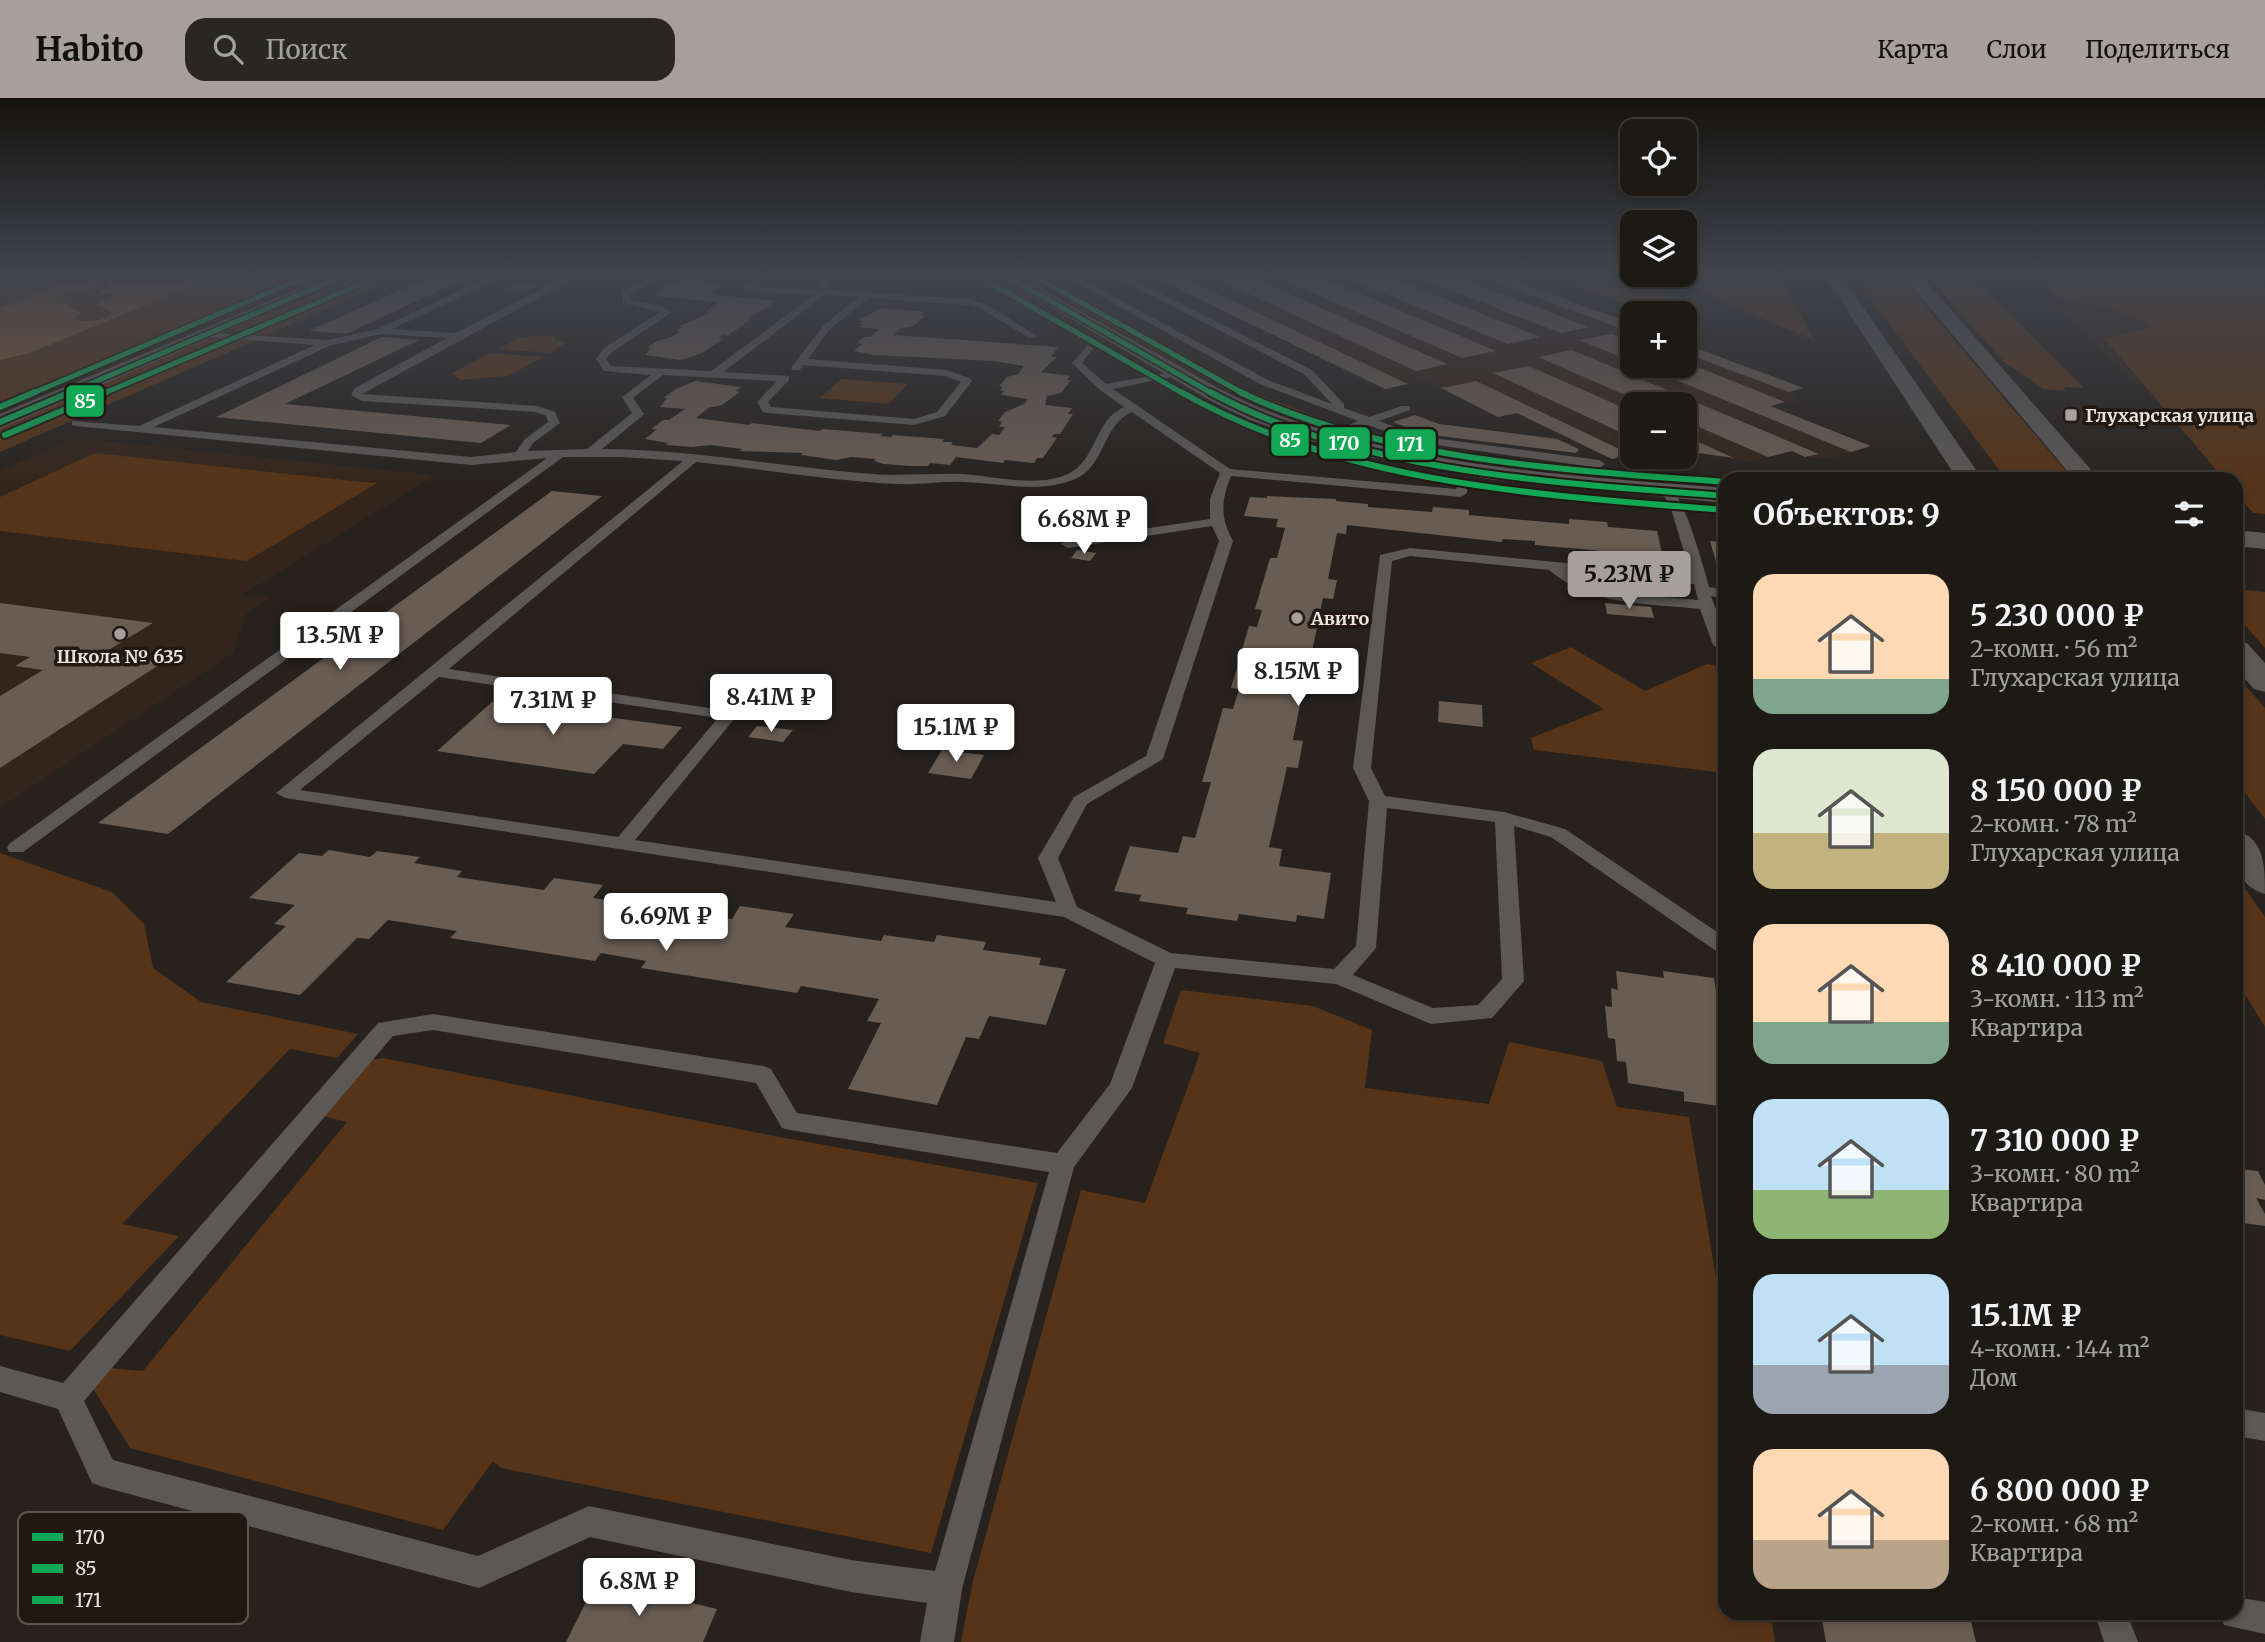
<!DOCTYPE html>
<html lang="ru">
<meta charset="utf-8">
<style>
:root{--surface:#1d1a16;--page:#2a2723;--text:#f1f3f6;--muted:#a0a1a1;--line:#3b3835;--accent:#a69f9b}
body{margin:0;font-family:Merriweather,serif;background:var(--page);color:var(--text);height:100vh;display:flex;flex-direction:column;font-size:26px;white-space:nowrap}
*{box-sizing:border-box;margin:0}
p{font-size:23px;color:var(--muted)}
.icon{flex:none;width:38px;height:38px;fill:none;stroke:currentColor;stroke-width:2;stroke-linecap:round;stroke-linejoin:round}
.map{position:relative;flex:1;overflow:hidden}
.side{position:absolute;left:1718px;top:374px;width:525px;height:1148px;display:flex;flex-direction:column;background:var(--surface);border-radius:21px;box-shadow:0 4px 10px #0003,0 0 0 2px var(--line)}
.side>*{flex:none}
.tools{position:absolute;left:1620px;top:21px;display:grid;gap:14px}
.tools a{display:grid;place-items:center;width:77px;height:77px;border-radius:14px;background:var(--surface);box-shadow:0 4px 10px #0003,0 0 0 2px var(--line);font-size:35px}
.price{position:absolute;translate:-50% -60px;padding:0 16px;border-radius:7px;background:#fff;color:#222;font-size:23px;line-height:46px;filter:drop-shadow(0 2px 4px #0008)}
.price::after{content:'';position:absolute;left:50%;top:42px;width:21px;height:16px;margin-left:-10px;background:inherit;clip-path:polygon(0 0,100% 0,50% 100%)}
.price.on{background:var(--accent);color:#111}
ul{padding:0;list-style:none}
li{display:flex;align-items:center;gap:21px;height:175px;padding:0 35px}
li span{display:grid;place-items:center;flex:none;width:196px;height:140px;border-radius:21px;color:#555}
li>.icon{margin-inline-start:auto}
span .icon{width:84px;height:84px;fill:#fffc;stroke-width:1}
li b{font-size:30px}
h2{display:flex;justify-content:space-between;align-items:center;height:84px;padding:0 35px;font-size:30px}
header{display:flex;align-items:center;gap:42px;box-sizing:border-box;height:98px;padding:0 35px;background:var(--accent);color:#111}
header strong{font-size:33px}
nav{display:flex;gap:38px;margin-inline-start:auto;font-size:24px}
.search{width:490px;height:63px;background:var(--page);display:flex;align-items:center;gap:18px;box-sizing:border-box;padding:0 24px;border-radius:21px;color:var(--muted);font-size:26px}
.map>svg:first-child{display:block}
.built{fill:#33251b}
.green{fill:#573417}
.water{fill:#885a37;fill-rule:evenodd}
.building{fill:#695c53}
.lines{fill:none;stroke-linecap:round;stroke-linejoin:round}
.service{fill:#5b5856;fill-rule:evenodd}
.minor{fill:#5b5856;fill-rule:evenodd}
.tertiary{fill:#5b5856;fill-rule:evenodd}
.bus-1-far1-casing{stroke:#221811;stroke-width:8}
.bus-1-casing{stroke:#221811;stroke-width:10}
.bus-2-far1-casing{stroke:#221811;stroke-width:8}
.bus-2-casing{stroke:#221811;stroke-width:10}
.bus-3-far1-casing{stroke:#221811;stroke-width:8}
.bus-3-casing{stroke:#221811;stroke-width:10}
.bus-1-far1{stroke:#10a855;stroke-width:5}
.bus-1{stroke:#10a855;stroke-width:6}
.bus-2-far1{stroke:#10a855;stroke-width:5}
.bus-2{stroke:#10a855;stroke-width:6}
.bus-3-far1{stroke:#10a855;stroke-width:5}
.bus-3{stroke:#10a855;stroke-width:6}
.poi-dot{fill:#a69f9b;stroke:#221811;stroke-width:2.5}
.labels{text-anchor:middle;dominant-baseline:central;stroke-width:7;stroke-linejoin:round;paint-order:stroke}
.far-poi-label{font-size:18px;font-weight:bold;fill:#eae3de;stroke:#221811;text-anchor:start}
.key{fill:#221811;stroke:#5e554e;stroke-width:2}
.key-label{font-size:19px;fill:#eae3de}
.line-badge{stroke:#221811;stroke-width:2.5}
.badge-label{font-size:19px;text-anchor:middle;font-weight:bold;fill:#fff}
</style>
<header>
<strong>Habito</strong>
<div class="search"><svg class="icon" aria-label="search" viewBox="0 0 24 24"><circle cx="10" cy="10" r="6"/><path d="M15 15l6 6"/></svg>Поиск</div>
<nav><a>Карта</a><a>Слои</a><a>Поделиться</a></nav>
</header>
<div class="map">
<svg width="2265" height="1544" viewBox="0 0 2265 1544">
<rect width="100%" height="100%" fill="#27221e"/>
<g class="built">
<path d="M1144,174H1492L1633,226V268H1685V246L1804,290L1789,294L1802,304H1785L1771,308L1871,348L1833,360L1805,359L1791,353L1750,364L1692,356L1685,353V306H1633V357L1612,361L1517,315L1498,319L1425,283L1385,291Z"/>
<path d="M2016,174H2265V293L2136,283Z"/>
<path d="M73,340L436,377L244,496L270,500L246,516L233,555L0,710V373Z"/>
</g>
<g class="green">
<path d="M0,174H94L0,210Z"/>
<path d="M204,174H309L293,180L304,186L0,308V262L30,255L220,176Z"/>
<path d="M369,174H411L267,237L238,235L230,231Z"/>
<path d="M965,174H983L1033,204L1017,205Z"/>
<path d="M1536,174H1633L1671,199L1639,210Z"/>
<path d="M1685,174H1775L1815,242L1714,201L1683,177Z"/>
<path d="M1850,174H1896L2073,381H2006Z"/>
<path d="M1924,174H1967L2084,290L2063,289L2066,293L2044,291L2004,264Z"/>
<path d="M2046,174H2221L2265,185V416L2253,415L2237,396L2236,382L2224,381L2105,241L2154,228L2115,212L2056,199L2036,176Z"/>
<path d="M106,183L114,184L97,198L116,195L109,201L96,207L111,211V217C96,224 86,224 70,220L82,214L53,206L49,200L91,190Z"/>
<path d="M1083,203L1244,291L1328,323L1314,329L1232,294L1070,205Z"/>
<path d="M544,237L554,238L556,243L568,244L549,255L498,251L518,240Z"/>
<path d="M222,240L254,243L0,354V331L204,242Z"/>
<path d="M490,255L543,259L508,278L460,282L452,275Z"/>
<path d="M841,281L908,286L889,306L819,300Z"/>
<path d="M95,355L362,384L377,385L247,463L0,433V399Z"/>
<path d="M2237,491L2265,494V550L2237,518Z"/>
<path d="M1571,549L1645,593L1707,566L1725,570V675L1534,652L1531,640L1604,611L1531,565Z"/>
<path d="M2236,577L2265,610V721L2237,684Z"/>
<path d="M0,755L112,794L144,826L153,870L201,904L358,936L337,960L290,951L122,1126L179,1138L70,1253L0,1237Z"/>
<path d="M2236,778L2265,819V929L2237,883Z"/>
<path d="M1181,892L1313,908L1372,932L1365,990L1489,1006L1509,944L1602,963L1617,1009L1689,1019L1725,1233L1726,1516H1771L1775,1544H961L973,1483L1081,1092L1145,1105L1200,955L1163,945Z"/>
<path d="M383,960L774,1038L1038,1085L931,1455L501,1370L493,1363L443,1432L130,1350L92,1289L109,1270L143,1273L347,1024L322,1018L370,962Z"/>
</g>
<path class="water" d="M94,174L222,176L30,255L0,262V210ZM106,183L113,184L95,198L115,195L109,201L95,207L111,212V217C97,224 87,224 72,221L82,215L69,208V205L54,206L59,200L52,199L91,190Z"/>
<g class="building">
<path d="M440,174H479L346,236L309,233Z"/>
<path d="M1144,174H1171L1408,286L1385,291Z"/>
<path d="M1201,174H1240L1447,266L1416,273Z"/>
<path d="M1265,174H1309L1496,253L1462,260Z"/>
<path d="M1377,174L1540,239L1508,246L1334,175Z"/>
<path d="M1444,174L1589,229L1561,235L1406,175Z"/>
<path d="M1492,174L1633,226V235L1472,175Z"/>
<path d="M686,181L725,185L710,196L777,203L747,221H751L727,238L723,237L719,240L723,241L702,255L681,262L645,257L651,250H647L657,243L672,239L681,233H677L682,229H678L711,214H706L717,204L656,198L662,192H659L669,186Z"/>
<path d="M517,186L537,187L525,194L504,192Z"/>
<path d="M882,210L924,214L921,217L925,218L913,228L901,230L893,237L1058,249L1051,259H1057L1041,274L1070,278L1067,282H1071L1061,295L1047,298L1045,307L1072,310L1068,316H1073L1060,336H1054L1052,339L1057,340L1043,360H1037L1034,365L1005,362L1003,365L956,359L950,367L930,365L928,368H911L884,366L874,363L876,361L851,359L836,362L801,357L803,355L739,353L742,351L710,347L692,349L666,347L668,345L645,341L657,331H651L663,322H669L685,311L660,309L667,300H663L676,291L695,283L741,289L736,293L740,294L722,307L708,310L696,320L749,327L752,325L820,333L822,331L883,336L880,338L891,339L893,337L944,341L942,344H953L951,347L977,350L992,336L999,337L1005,329H999L1002,324L998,323L1005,314L1024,306L1028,301L1001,297L1004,293L1000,292L1003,289L999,288L1007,279L1018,276L1024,268L994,263L874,257L854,253L862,246L857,245L864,239H870L880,231L859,229L863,226H859L863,223L859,222Z"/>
<path d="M1612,236L1633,244V264L1579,242Z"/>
<path d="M382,239L419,242L285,306L511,327L481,345L216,319Z"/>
<path d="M1685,246L1804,290L1789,294L1685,255Z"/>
<path d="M1572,252L1819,356L1805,359L1792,353L1768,359L1685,323V306H1646L1538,259Z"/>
<path d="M1685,264L1785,304L1770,308L1871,348L1851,354L1642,268H1685Z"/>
<path d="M1529,268L1633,314V340L1493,275Z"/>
<path d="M1476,283L1630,356L1612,361L1517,315L1498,319L1441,290Z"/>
<path d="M1415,317L1439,326L1557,341L1579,351L1576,355L1424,336L1393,324Z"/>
<path d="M1685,338L1734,360L1685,353Z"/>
<path d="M552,393L602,398L168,736L98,725Z"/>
<path d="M1267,398L1336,401V403L1368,406V409L1432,414L1433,409L1469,412V417L1569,426V421L1607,424L1608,429L1657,433L1662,455L1646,453V457L1535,447V443L1502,441V444L1347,427L1346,436L1337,435L1328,481L1337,482L1334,497L1333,501L1323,500L1312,554L1322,555L1318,578L1306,576L1293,642L1303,643L1298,670L1287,669L1269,749L1282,751L1279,768L1331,775L1324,821L1297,817L1296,824L1239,816L1237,823L1186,816L1188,810L1139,803L1141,797L1114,793L1130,748L1178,755L1183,738L1195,740L1211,684H1202L1223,610L1233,611L1239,591L1231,590L1249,528L1257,529L1262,512L1255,511L1270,460H1277L1285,430L1276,429L1278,421L1244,418L1250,399L1267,400Z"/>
<path d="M1710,443L1726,444V472L1718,471Z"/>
<path d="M1077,452L1096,455L1090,463L1071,460Z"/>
<path d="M0,505L153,525L102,556L162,565L0,670V598L43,572L15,568L30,559L0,555Z"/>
<path d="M1605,505L1651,509L1654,520L1607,516Z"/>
<path d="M1439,603L1482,607L1483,629L1438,624Z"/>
<path d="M492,604L682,629L663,651L623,646L594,676L437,653Z"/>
<path d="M757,628L793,632L783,644L748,639Z"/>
<path d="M942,652L984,657L971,681L928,675Z"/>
<path d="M329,752L370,759L377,753L420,759L414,765L462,773L457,779L544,792L554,780L603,787L593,800L732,821L740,808L794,816L785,829L881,843L884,837L934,844L937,837L986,844L983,852L1041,860L1039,867L1066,871L1046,927L989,918L979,941L966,939L937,1007L848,991L881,925L867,923L879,901L801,888L797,895L641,870L646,863L601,855L595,863L450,840L457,833L388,822L369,841L357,840L300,897L226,884L286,828L274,826L295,807L249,800L299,755L322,758Z"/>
<path d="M1616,873L1664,880L1663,873L1714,880L1717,900L1726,901V1009L1684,1003V994L1628,985L1626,964L1617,963L1615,941L1608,940L1605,908L1612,909L1611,890L1618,892Z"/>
<path d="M1718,1053L1726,1055V1096H1724Z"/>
<path d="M2236,1064L2240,1071L2258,1073L2265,1087V1102L2256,1100L2265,1116V1128L2236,1124Z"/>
<path d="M597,1482L717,1511L703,1544H566Z"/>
<path d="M1821,1516H1857L1897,1524L1895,1516H1934L1971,1523L1976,1544H1826Z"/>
</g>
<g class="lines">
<g class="service">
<path d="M498,174L570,177L627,174L570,183L362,296L538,308L555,314L560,325L533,345L528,353L587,351L632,315L622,299L651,277L604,273L596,261L604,250L660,214L623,205V193L660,174H671L630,196L631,202L661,208L672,214L612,254L606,261L611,268L711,273L814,197L746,193L742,190L755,179L713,174L824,177L825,174H833L832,177L907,174L831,182L827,192L968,201L986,206L1037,238L1029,240L980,210L968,207L868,200L829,232L808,261L947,272L971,281L972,283L945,318L914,327L767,315L763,314L757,304L777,283L663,277L633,300L644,316L642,318L602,351C689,351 775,368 861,375C895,379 928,375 962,376C994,378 1037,390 1068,376C1097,362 1094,322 1124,309L1100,292L1072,265L1088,247L1093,250L1082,265L1106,286L1180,273V277L1113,291L1230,371L1456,391L1459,385H1467V395L1461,399L1231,378C1221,403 1220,419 1233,443L1163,661L1087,706L1058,760L1077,809L1171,855L1334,871L1356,848L1369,703L1353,670L1380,457L1410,450L1691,477L1672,414L1662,393L1668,389C1684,395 1704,471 1709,489L1726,492V500L1711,498L1726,539V550L1721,552L1713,547L1700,511C1647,505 1591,508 1549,472L1410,458L1392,463L1371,670L1385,698L1504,714L1565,731L1726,840V857L1719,855L1551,739L1514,728L1524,883L1492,920L1431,926L1336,886L1175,870L1132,990L1074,1069L962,1491L954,1544H920L927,1505L851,1494L590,1439L479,1490L103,1389L92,1385L58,1311L0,1294V1268L63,1285L378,925L433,916L763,968L771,971L797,1015L1057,1055L1110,986L1155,865L1064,819L285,700L276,695L683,363L621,359H563L23,754H9L7,750L9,746L547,360L471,367L76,328L72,327V323L139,328L315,247L204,239L201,238V234L328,242L378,231ZM505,178L558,182L456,235L392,231ZM766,179L822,182L819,192L754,188ZM825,197L858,199L823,228L791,270L792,272H800L803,267L945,278L961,284L937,314L914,321L771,309L768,304L789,282V278L723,274ZM381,236L447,240L355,290L351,297L362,303L536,314L546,318L548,324L525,341L516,354L471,359L154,329L329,248ZM1132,314L1220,375L1210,401V421L1068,442L1061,446L1068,450L1212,428L1219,443L1146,658L1074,699L1038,760L1056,804L635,742L735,620L737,617L735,614L449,571L696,364C764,371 831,383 899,386C920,387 942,383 963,384C999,385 1040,396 1075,381C1105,369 1102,327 1132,314ZM1568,473L1694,486L1698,502C1656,497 1602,501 1568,473ZM439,579L718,620L618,739L300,692ZM1387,710L1495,724L1502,881L1478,907L1433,910L1353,877L1376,850ZM433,932L756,985L782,1030L790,1032L1049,1074L935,1473L851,1462L589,1408L478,1458L113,1362L84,1303L393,938Z"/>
<path d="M1057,174H1068L1268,282L1332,306L1304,276L1106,174H1118L1312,272L1344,306V310L1369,319L1402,308H1410V312L1379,323L1418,338L1599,362L1605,366L1599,370L1416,344L1368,327L1333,342H1325V338L1358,323L1260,286Z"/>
<path d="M2236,1310L2265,1315V1343L2236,1338Z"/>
<path d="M2236,1499L2265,1504V1536L2224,1527L2220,1516H2236Z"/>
<path d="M2095,1516H2127L2138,1544H2104Z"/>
</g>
<g class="minor">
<path d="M338,174H362L0,331V316Z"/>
<path d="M991,174H1012C1061,203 1110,230 1160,257C1194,276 1227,297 1263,311C1409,369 1571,378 1726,390V405L1488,381L1370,359L1305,341L1250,322L1211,303Z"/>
<path d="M2236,432L2265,435V451L2236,448Z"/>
</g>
<g class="tertiary">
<path d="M1822,174H1839L1983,382H1958Z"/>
<path d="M1900,174H1918L2100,382H2075Z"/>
<path d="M2236,542L2247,545L2265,565V594L2254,591L2236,571Z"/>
<path d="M2236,732C2265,741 2265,768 2265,796C2234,787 2236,760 2236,732Z"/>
</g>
<defs>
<g id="bus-1-far1">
<path d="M1000,174L1213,296"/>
<path d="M66,296L353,174"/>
</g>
<g id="bus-1">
<path d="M1210,294C1358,375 1560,385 1726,398"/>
<path d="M0,324L71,294"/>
</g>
<g id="bus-2-far1">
<path d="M992,186L1184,296"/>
<path d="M102,296L359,187"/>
</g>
<g id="bus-2">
<path d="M1181,294C1344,387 1542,397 1725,412"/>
<path d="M5,337L106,294"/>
</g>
<g id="bus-3-far1">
<path d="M1027,174L1244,296"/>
<path d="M31,296L317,174"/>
</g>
<g id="bus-3">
<path d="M1240,294C1383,363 1570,372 1726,384"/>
<path d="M0,309L35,294"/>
</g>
</defs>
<use href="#bus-1-far1" class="bus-1-far1-casing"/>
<use href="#bus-1" class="bus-1-casing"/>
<use href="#bus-2-far1" class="bus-2-far1-casing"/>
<use href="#bus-2" class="bus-2-casing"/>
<use href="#bus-3-far1" class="bus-3-far1-casing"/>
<use href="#bus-3" class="bus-3-casing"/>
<use href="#bus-1-far1" class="bus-1-far1"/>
<use href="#bus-1" class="bus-1"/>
<use href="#bus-2-far1" class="bus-2-far1"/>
<use href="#bus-2" class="bus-2"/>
<use href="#bus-3-far1" class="bus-3-far1"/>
<use href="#bus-3" class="bus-3"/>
</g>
<linearGradient id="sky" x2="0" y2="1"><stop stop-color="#151310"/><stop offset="0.45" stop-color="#41444c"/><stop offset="1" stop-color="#41444c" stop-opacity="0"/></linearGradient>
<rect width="2265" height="391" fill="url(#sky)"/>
<g class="poi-dot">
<rect x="2064" y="310" width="14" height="14" rx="3.5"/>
<circle cx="1297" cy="520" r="7"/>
<circle cx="120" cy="536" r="7"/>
</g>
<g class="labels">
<g class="far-poi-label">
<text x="2085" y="317">Глухарская улица</text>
<text x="1311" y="520">Авито</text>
<text x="120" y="558" text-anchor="middle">Школа № 635</text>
</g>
</g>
<rect x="18" y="1414" width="230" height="112" rx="10" class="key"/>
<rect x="32" y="1435" width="31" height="8" fill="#10a855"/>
<rect x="32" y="1466" width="31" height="9" fill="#10a855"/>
<rect x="32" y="1498" width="31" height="8" fill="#10a855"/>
<g class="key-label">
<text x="75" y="1446">170</text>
<text x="75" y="1477">85</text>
<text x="75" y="1509">171</text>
</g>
<g class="line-badge">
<rect x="65" y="286" width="40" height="34" rx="7" fill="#10a855"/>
<rect x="1270" y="325" width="40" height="34" rx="7" fill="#10a855"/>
<rect x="1318" y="328" width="53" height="34" rx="7" fill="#10a855"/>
<rect x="1384" y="330" width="53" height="33" rx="7" fill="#10a855"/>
</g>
<g class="badge-label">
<text x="85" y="310">85</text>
<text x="1290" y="349">85</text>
<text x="1344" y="352">170</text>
<text x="1410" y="353">171</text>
</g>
</svg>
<div class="tools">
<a><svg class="icon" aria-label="locate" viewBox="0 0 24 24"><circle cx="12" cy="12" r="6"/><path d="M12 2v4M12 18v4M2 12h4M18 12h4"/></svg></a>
<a><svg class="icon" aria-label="layers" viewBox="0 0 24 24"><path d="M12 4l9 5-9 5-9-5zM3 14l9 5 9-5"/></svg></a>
<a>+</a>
<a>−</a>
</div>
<b class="price" style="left:1084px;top:458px">6.68M ₽</b>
<b class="price on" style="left:1629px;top:513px">5.23M ₽</b>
<b class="price" style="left:340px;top:574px">13.5M ₽</b>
<b class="price" style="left:1298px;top:610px">8.15M ₽</b>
<b class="price" style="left:771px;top:636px">8.41M ₽</b>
<b class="price" style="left:553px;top:639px">7.31M ₽</b>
<b class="price" style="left:956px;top:666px">15.1M ₽</b>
<b class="price" style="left:666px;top:855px">6.69M ₽</b>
<b class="price" style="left:639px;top:1520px">6.8M ₽</b>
<section class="side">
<h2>Объектов: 9<svg class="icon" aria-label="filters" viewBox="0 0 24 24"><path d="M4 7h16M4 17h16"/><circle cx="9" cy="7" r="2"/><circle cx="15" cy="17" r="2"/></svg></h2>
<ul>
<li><span style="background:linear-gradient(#ffd9b3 75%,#7fa58c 0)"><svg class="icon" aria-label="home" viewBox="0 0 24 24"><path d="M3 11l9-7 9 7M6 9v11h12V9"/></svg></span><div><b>5 230 000 ₽</b><p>2-комн. · 56 m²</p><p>Глухарская улица</p></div></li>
<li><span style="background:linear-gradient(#dfe7d0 60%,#c2b280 0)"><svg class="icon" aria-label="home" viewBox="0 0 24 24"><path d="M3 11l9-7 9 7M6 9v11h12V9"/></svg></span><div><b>8 150 000 ₽</b><p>2-комн. · 78 m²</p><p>Глухарская улица</p></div></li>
<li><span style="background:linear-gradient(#ffd9b3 70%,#7fa58c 0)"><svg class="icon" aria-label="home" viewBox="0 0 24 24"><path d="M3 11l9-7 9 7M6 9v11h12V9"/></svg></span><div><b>8 410 000 ₽</b><p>3-комн. · 113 m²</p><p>Квартира</p></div></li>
<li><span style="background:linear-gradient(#bfe0f5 65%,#8fb573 0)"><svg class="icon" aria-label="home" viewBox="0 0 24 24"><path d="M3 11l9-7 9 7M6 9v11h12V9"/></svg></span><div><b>7 310 000 ₽</b><p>3-комн. · 80 m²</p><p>Квартира</p></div></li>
<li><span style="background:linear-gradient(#bfe0f5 65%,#9aa5b1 0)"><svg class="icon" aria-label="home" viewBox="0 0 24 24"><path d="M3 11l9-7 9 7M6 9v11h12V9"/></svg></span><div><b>15.1M ₽</b><p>4-комн. · 144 m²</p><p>Дом</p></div></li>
<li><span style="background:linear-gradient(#ffd9b3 65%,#b9a48a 0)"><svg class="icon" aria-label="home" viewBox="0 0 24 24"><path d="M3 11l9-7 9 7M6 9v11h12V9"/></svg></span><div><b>6 800 000 ₽</b><p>2-комн. · 68 m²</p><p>Квартира</p></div></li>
</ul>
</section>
</div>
